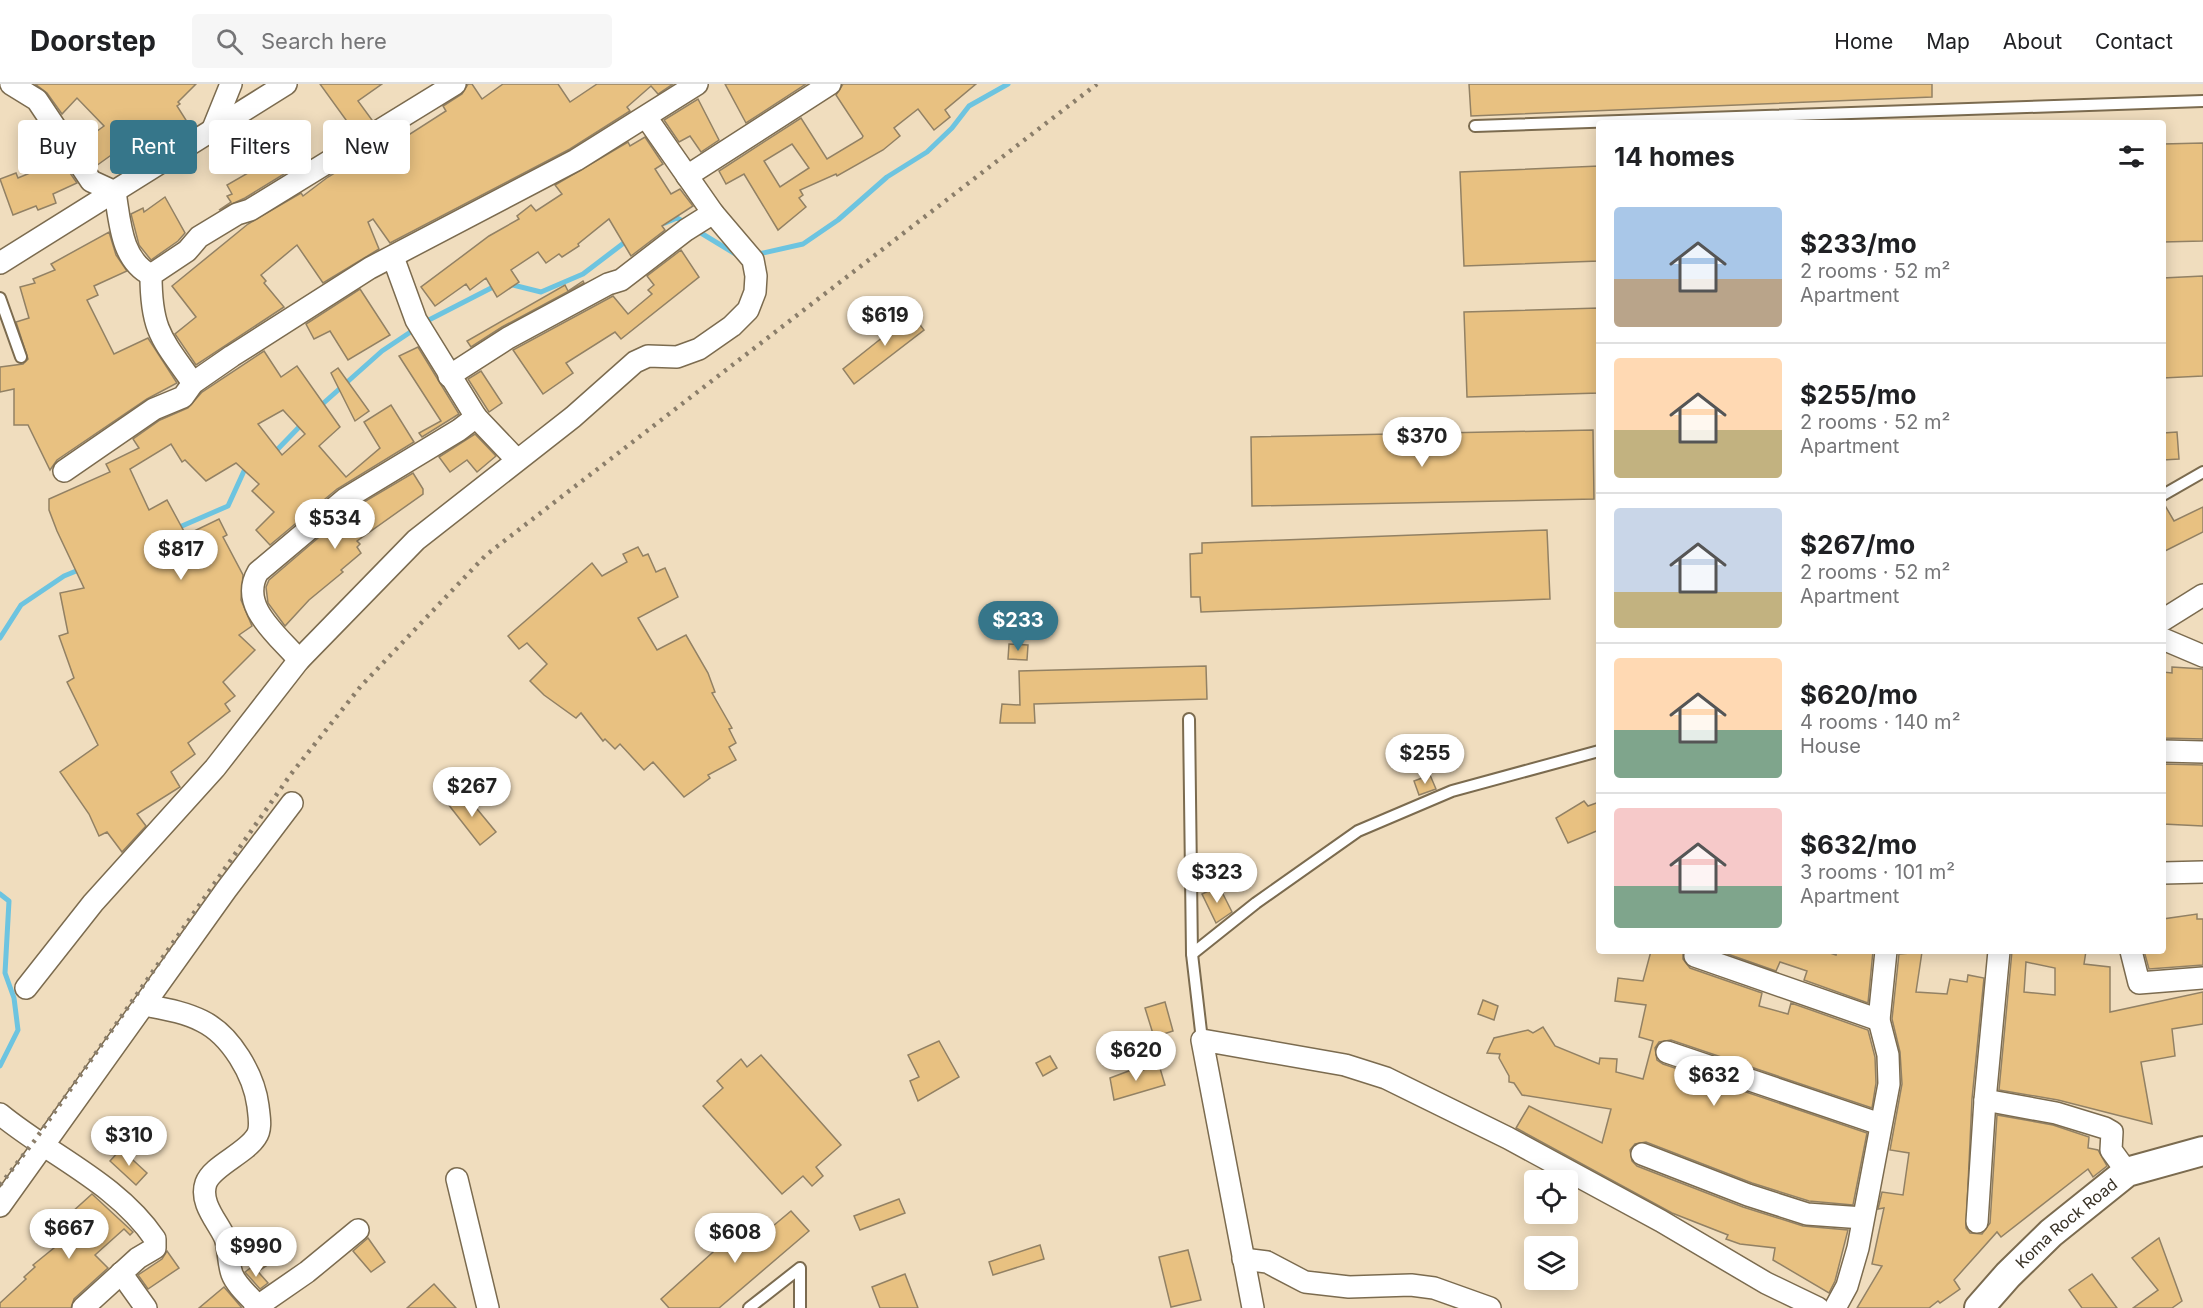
<!DOCTYPE html>
<meta charset="utf-8">
<style>
:root{--surface:#fff;--page:#f6f6f6;--text:#202124;--muted:#757577;--line:#e0e0e0;--accent:#36768a}
body{margin:0;font-family:Inter,sans-serif;background:var(--page);color:var(--text);height:100vh;display:flex;flex-direction:column;font-size:22px;white-space:nowrap}
*{box-sizing:border-box;margin:0}
p{font-size:20px;color:var(--muted)}
.icon{flex:none;width:33px;height:33px;fill:none;stroke:currentColor;stroke-width:2;stroke-linecap:round;stroke-linejoin:round}
.map{position:relative;flex:1;overflow:hidden}
.sheet{position:absolute;left:1596px;top:36px;width:570px;height:834px;display:flex;flex-direction:column;background:var(--surface);border-radius:6px;box-shadow:0 3px 15px #0003}
.sheet>*{flex:none}
.guide{position:absolute;left:18px;top:36px;width:570px;height:54px;display:flex;gap:12px}
.buttons{position:absolute;left:1524px;top:1086px;display:grid;gap:12px}
.buttons a{display:grid;place-items:center;width:54px;height:54px;border-radius:6px;background:var(--surface);box-shadow:0 3px 15px #0003;font-size:30px}
.price{position:absolute;translate:-50% -51px;padding:0 14px;border-radius:21px;background:#fff;color:#222;font-size:20px;line-height:39px;filter:drop-shadow(0 2px 3px #0008)}
.price::after{content:'';position:absolute;left:50%;top:36px;width:18px;height:14px;margin-left:-9px;background:inherit;clip-path:polygon(0 0,100% 0,50% 100%)}
.price.on{background:var(--accent);color:#fff}
ul{padding:0;list-style:none}
li{display:flex;align-items:center;gap:18px;height:150px;padding:0 18px}
li+li{border-top:2px solid var(--line)}
li span{display:grid;place-items:center;flex:none;width:168px;height:120px;border-radius:6px;color:#555}
li>.icon{margin-inline-start:auto}
span .icon{width:72px;height:72px;fill:#fffc;stroke-width:1}
li b{font-size:26px}
h2{display:flex;justify-content:space-between;align-items:center;height:72px;padding:0 18px;font-size:26px}
.chip{padding:0 21px;border-radius:6px;background:var(--surface);box-shadow:0 3px 15px #0003;font-size:21px;line-height:54px}
.chip.on{background:var(--accent);color:#fff}
header{display:flex;align-items:center;gap:36px;box-sizing:border-box;height:84px;padding:0 30px;background:var(--surface);border-bottom:2px solid var(--line)}
header strong{font-size:28px}
nav{display:flex;gap:33px;margin-inline-start:auto;font-size:21px}
.search{width:420px;height:54px;background:var(--page);display:flex;align-items:center;gap:15px;box-sizing:border-box;padding:0 21px;border-radius:6px;color:var(--muted);font-size:22px}
.map>svg:first-child{display:block}
.lines{fill:none;stroke-linecap:round;stroke-linejoin:round}
.stream{stroke:#6dc4e0;stroke-width:5}
.building{fill:#e8c181;stroke:#928164;stroke-width:1.5;fill-rule:evenodd}
.service-casing{stroke:#7b6b4f;stroke-width:14}
.minor-casing{stroke:#7b6b4f;stroke-width:24}
.secondary-casing{stroke:#7b6b4f;stroke-width:32}
.service{stroke:#fff;stroke-width:10}
.minor{stroke:#fff;stroke-width:21}
.secondary{stroke:#fff;stroke-width:28}
.rail{stroke:#8b7e6a;stroke-width:4.5;stroke-dasharray:3 6;stroke-linecap:butt}
.labels{text-anchor:middle;dominant-baseline:central;stroke-width:4.5;stroke-linejoin:round;paint-order:stroke}
.street-label{font-size:16px;fill:#373024;stroke:#fff}
</style>
<header>
<strong>Doorstep</strong>
<div class="search"><svg class="icon" aria-label="search" viewBox="0 0 24 24"><circle cx="10" cy="10" r="6"/><path d="M15 15l6 6"/></svg>Search here</div>
<nav><a>Home</a><a>Map</a><a>About</a><a>Contact</a></nav>
</header>
<div class="map">
<svg width="2203" height="1224" viewBox="0 0 2203 1224">
<rect width="100%" height="100%" fill="#f0ddbe"/>
<g class="lines">
<g class="stream">
<path d="M665,139L677,134L686,139"/>
<path d="M696,146L737,171"/>
<path d="M754,171L803,160L838,136L887,93L927,68L952,44L969,22L1008,0"/>
<path d="M509,200L541,208L583,190L629,155"/>
<path d="M423,239L497,201"/>
<path d="M318,324L382,267L415,245"/>
<path d="M274,369L303,339"/>
<path d="M175,445L228,422L244,387L248,383"/>
<path d="M0,554L21,521L64,492L81,485"/>
<path d="M0,810L9,817L5,889L14,914L18,946L0,982"/>
</g>
</g>
<g class="building">
<path d="M35,0H196L178,18L180,20L177,22L191,44L154,68L142,49L96,82L81,59L104,42L77,14L62,30L47,9Z"/>
<path d="M320,0H382L358,17L372,36L354,47Z"/>
<path d="M468,0H472L482,15L503,0H558L570,18L597,0H673L658,10L651,2L627,23L630,27L570,65L390,159L373,135L368,138L379,165L323,199L297,161L261,191L266,197L264,199L284,223L196,281L175,250L196,233L172,202L248,140L301,109L303,112L328,93L387,57L405,49L407,52L446,27L443,22L462,10Z"/>
<path d="M725,0H806L746,39Z"/>
<path d="M843,0H976L945,26L950,33L934,46L918,25L894,44L900,52L883,66L837,92L836,90L800,106L803,111L799,114L806,123L778,146L744,90L726,100L719,87L801,34L827,75L862,54L863,52L836,11ZM792,60L809,84L780,103L764,77Z"/>
<path d="M1469,0H1932V13L1471,32Z"/>
<path d="M698,15L719,56L701,68L690,52L679,58L664,36Z"/>
<path d="M271,45L282,62L277,66L289,87L245,114L219,126L231,118L227,112L232,110L227,101L267,78L253,56Z"/>
<path d="M645,53L663,80L655,85L671,110L680,105L693,122L662,142L665,146L631,172L609,135L578,160L579,162L562,173L559,170L546,179L538,168L511,186L519,198L497,213L486,194L470,206L466,200L435,222L421,203L489,152L519,135L517,132L531,121L536,127L562,110L555,101L628,58L630,62Z"/>
<path d="M2203,59V157L2163,158V60Z"/>
<path d="M61,76L77,99L53,110L56,119L38,126L36,122L13,131L0,95L16,89L18,94Z"/>
<path d="M1599,82V177L1464,182L1460,88Z"/>
<path d="M165,113L185,149L178,157L151,176L139,161L131,130L143,124L144,128Z"/>
<path d="M109,148L116,171L127,187L94,202L98,211L87,216L114,270L148,254L177,299L147,315L57,376L50,386L28,341H14V305L0,308V283L23,280L28,275L16,238L29,234L20,203L35,199L33,195L55,186L51,180Z"/>
<path d="M681,166L699,193L621,255L615,248L566,279L573,289L543,310L513,266L613,212L628,230L652,210L648,206L654,201L647,192Z"/>
<path d="M2203,192V292L2163,294V194Z"/>
<path d="M583,197L584,199L502,243L471,263L467,257L565,201L568,207Z"/>
<path d="M360,205L390,251L348,276L330,247L314,255L306,240Z"/>
<path d="M1599,224V309L1467,313L1464,228Z"/>
<path d="M909,226L924,246L854,300L843,285L883,253L880,250Z"/>
<path d="M418,263L459,330L422,353L419,349L441,337L399,272Z"/>
<path d="M264,267L281,293L297,282L340,343L319,362L346,393L380,364L364,338L391,321L414,358L337,405L270,461L256,446L274,428L252,407L259,400L236,379L206,397L185,376L182,378L171,360L130,385L149,426L167,416L186,451L219,435L227,451L223,453L243,491L241,516L252,542L239,551L255,566L223,598L235,612L225,620L230,627L188,659L195,670L171,688L180,703L137,730L146,742L122,768L107,748L99,752L89,730L60,688L98,661L67,598L74,594L59,552L68,549L60,509L84,504L57,447L49,426V415L110,388L106,380L139,364L133,355L160,336L188,324L202,308ZM283,326L305,350L282,371L258,340Z"/>
<path d="M338,284L369,327L355,337L331,289Z"/>
<path d="M481,287L502,319L489,328L468,295Z"/>
<path d="M1593,346L1594,415L1252,422L1251,353Z"/>
<path d="M2177,348L2179,375L2163,376V349Z"/>
<path d="M475,350L496,372L477,388L467,376L450,388L439,373Z"/>
<path d="M413,389L423,405V410L357,457L360,460L357,463L361,469L341,486L343,488L309,516L285,542L268,519L266,503L269,496L352,425Z"/>
<path d="M2163,418L2174,437L2203,423V448L2163,468Z"/>
<path d="M1547,446L1550,515L1201,528L1200,513H1191L1190,470L1202,469V459Z"/>
<path d="M638,463L643,472L648,470L656,488L665,484L678,513L638,534L657,566L686,551L708,589L715,608L712,609L732,644L729,645L736,659L729,663L736,676L708,691L710,694L684,713L653,678L644,686L620,660L615,665L605,655L603,657L581,629L576,634L544,611L530,597L547,580L527,559L519,565L508,552L592,479L602,492L627,478L623,470Z"/>
<path d="M1009,560L1028,561L1027,576L1008,575Z"/>
<path d="M1206,582L1207,615L1034,620L1035,639H1000L1002,620L1020,621L1019,587Z"/>
<path d="M2172,583L2203,585V655L2163,654V588L2172,589Z"/>
<path d="M2163,680L2203,681V742L2163,740Z"/>
<path d="M1430,691L1436,705L1419,711L1414,697Z"/>
<path d="M463,708L496,748L480,761L448,720Z"/>
<path d="M1584,717L1588,722L1599,718V746L1568,759L1556,734Z"/>
<path d="M1219,802L1232,828L1216,839L1202,810Z"/>
<path d="M2197,830V835H2203V881L2149,885L2144,867H2163V835Z"/>
<path d="M1651,867H1683V875L1690,884L1762,909L1759,922L1788,930L1791,919L1868,946L1875,973L1876,999L1872,1024L1671,956L1659,958L1655,964L1657,976L1663,980L1867,1049L1853,1121L1809,1117L1752,1099L1646,1058L1635,1060L1630,1066L1632,1077L1637,1082L1743,1123L1803,1142L1848,1146L1835,1197L1829,1209L1773,1176L1775,1164L1740,1160L1726,1155L1728,1151L1672,1129L1516,1044L1529,1022L1602,1059L1611,1025L1522,1011L1514,999L1509,998V992L1499,974L1500,970L1487,969L1494,954L1528,946L1533,949L1543,943L1555,962L1599,980L1600,974L1617,975L1616,988L1643,995L1653,957L1639,953L1646,921L1615,917L1618,894L1643,897Z"/>
<path d="M1719,867H1824L1836,871L1837,867H1873L1868,919L1804,896L1807,887L1780,878L1776,887Z"/>
<path d="M2012,867H2086L2084,880L2110,883V928L2203,908V940L2172,945L2175,972L2141,978L2152,1040L2058,1016L1999,1006ZM2026,878L2055,884V911L2024,908Z"/>
<path d="M1922,868L1916,908L1947,910L1950,895L1967,898L1968,891L1984,894L1972,1015L1966,1144L1970,1149L1982,1150L1990,1139L1997,1031L2053,1041L2089,1053L2088,1064L2098,1066L2107,1082L2093,1093L2088,1085L2001,1153L1997,1148L1954,1196L1960,1205L1940,1219L1938,1217L1929,1224H1857L1882,1182L1872,1180L1884,1124L1878,1125L1882,1108L1903,1111L1909,1069L1890,1066L1902,1000L1900,968L1892,935L1899,870Z"/>
<path d="M1483,916L1498,922L1494,936L1478,930Z"/>
<path d="M1165,918L1173,947L1154,953L1145,924Z"/>
<path d="M939,957L959,993L918,1017L910,997L919,993L908,971Z"/>
<path d="M761,971L841,1061L816,1083L823,1092L812,1102L803,1092L782,1110L703,1022L723,1004L717,997L741,975L747,983Z"/>
<path d="M1050,972L1057,984L1043,992L1036,979Z"/>
<path d="M1159,981L1165,1001L1114,1016L1110,994L1134,985L1136,988Z"/>
<path d="M121,1065L147,1089L136,1101L110,1077Z"/>
<path d="M92,1110L133,1148L130,1151L124,1145L95,1171L108,1184L74,1215L71,1224H0V1219L26,1195L24,1193L35,1183L33,1181L60,1159L52,1153L71,1129Z"/>
<path d="M899,1115L905,1129L860,1146L854,1132Z"/>
<path d="M791,1127L809,1147L719,1224H669L661,1215L753,1132L767,1147Z"/>
<path d="M368,1154L385,1178L371,1188L353,1167Z"/>
<path d="M2159,1154L2182,1217L2172,1224H2133L2158,1206L2132,1174Z"/>
<path d="M263,1158L275,1176L260,1186L247,1168Z"/>
<path d="M1040,1161L1044,1175L993,1191L989,1178Z"/>
<path d="M1188,1166L1201,1216L1171,1223L1159,1173Z"/>
<path d="M167,1167L179,1184L148,1205L138,1191L162,1175Z"/>
<path d="M253,1182L268,1199L260,1205L245,1188Z"/>
<path d="M905,1190L918,1224H880L872,1203Z"/>
<path d="M2092,1190L2117,1224H2082L2069,1206Z"/>
<path d="M434,1200L456,1224H407Z"/>
<path d="M224,1203L242,1224H199Z"/>
</g>
<g class="lines">
<defs>
<g id="service">
<path d="M1475,42L2203,17"/>
<path d="M0,214L21,273"/>
<path d="M2163,411L2203,388"/>
<path d="M1189,635L1192,870L1202,956"/>
<path d="M1192,870L1256,819L1358,747L1452,707L1599,667"/>
<path d="M749,1224L800,1184V1224"/>
</g>
<g id="minor">
<path d="M11,0L37,16L91,97L115,108C120,138 121,176 151,191"/>
<path d="M212,47L231,0"/>
<path d="M687,92L830,0"/>
<path d="M0,179L286,0"/>
<path d="M449,292L508,254L608,200L621,196L686,146L713,129"/>
<path d="M193,299C162,255 151,247 151,191L187,167L199,153L237,130L250,126L455,0"/>
<path d="M476,333L516,375"/>
<path d="M64,387L154,325L183,313L193,299L232,272L370,184L576,76L697,0"/>
<path d="M2163,536L2203,511"/>
<path d="M2163,555L2203,572"/>
<path d="M299,576C278,551 238,522 258,488L345,415L459,346L476,333L416,236L393,173"/>
<path d="M2163,667L2203,668"/>
<path d="M2163,789L2203,788"/>
<path d="M1999,867L1985,1016L2056,1029L2105,1044L2112,1048L2111,1066L2127,1088"/>
<path d="M2131,867L2139,899L2203,894"/>
<path d="M1695,872L1879,936"/>
<path d="M26,904L93,819L215,684L299,576L416,456L573,333L635,278L648,272L677,273L699,265L732,242L748,226L755,208L756,192L753,176L713,129L646,33"/>
<path d="M145,921C165,925 184,928 202,937C231,951 254,991 258,1022C259,1032 262,1045 256,1053C245,1070 212,1082 206,1099C199,1119 218,1138 225,1154C229,1165 228,1179 232,1190C236,1201 250,1213 258,1222"/>
<path d="M1667,968L1880,1040"/>
<path d="M0,1030C51,1072 117,1099 155,1155V1164L138,1174L83,1224"/>
<path d="M1642,1070L1748,1111L1807,1130L1863,1134"/>
<path d="M457,1095L488,1224"/>
<path d="M0,1122L226,806L292,719"/>
<path d="M1977,1138L1985,1016"/>
<path d="M1243,1175L1267,1178L1305,1198L1349,1203L1411,1201L1434,1204L1490,1224"/>
<path d="M121,1189L146,1224"/>
<path d="M255,1224L307,1188L358,1146"/>
<path d="M1253,1224L1202,956L1345,981L1386,994L1508,1054L1661,1137L1766,1199L1818,1224"/>
<path d="M1835,1224L1847,1202L1858,1164L1889,1000L1888,971L1879,936L1886,867"/>
</g>
<g id="secondary">
<path id="s1" d="M1979,1224L2008,1191L2051,1149L2127,1088L2203,1067"/>
</g>
</defs>
<use href="#service" class="service-casing"/>
<use href="#minor" class="minor-casing"/>
<use href="#secondary" class="secondary-casing"/>
<use href="#service" class="service"/>
<use href="#minor" class="minor"/>
<use href="#secondary" class="secondary"/>
<path class="rail" d="M0,1101L35,1056L291,690L361,602L486,471L1097,0"/>
</g>
<g class="labels">
<g class="street-label">
<text stroke="none"><textPath href="#s1" startOffset="122">Koma Rock Road</textPath></text>
</g>
</g>
</svg>
<div class="buttons">
<a><svg class="icon" aria-label="locate" viewBox="0 0 24 24"><circle cx="12" cy="12" r="6"/><path d="M12 2v4M12 18v4M2 12h4M18 12h4"/></svg></a>
<a><svg class="icon" aria-label="layers" viewBox="0 0 24 24"><path d="M12 4l9 5-9 5-9-5zM3 14l9 5 9-5"/></svg></a>
</div>
<b class="price" style="left:885px;top:263px">$619</b>
<b class="price" style="left:1422px;top:384px">$370</b>
<b class="price" style="left:335px;top:466px">$534</b>
<b class="price" style="left:181px;top:497px">$817</b>
<b class="price on" style="left:1018px;top:568px">$233</b>
<b class="price" style="left:1425px;top:701px">$255</b>
<b class="price" style="left:472px;top:734px">$267</b>
<b class="price" style="left:1217px;top:820px">$323</b>
<b class="price" style="left:1136px;top:998px">$620</b>
<b class="price" style="left:1714px;top:1023px">$632</b>
<b class="price" style="left:129px;top:1083px">$310</b>
<b class="price" style="left:69px;top:1176px">$667</b>
<b class="price" style="left:735px;top:1180px">$608</b>
<b class="price" style="left:256px;top:1194px">$990</b>
<div class="guide">
<a class="chip">Buy</a>
<a class="chip on">Rent</a>
<a class="chip">Filters</a>
<a class="chip">New</a>
</div>
<section class="sheet">
<h2>14 homes<svg class="icon" aria-label="filters" viewBox="0 0 24 24"><path d="M4 7h16M4 17h16"/><circle cx="9" cy="7" r="2"/><circle cx="15" cy="17" r="2"/></svg></h2>
<ul>
<li><span style="background:linear-gradient(#a9c7e8 60%,#b9a48a 0)"><svg class="icon" aria-label="home" viewBox="0 0 24 24"><path d="M3 11l9-7 9 7M6 9v11h12V9"/></svg></span><div><b>$233/mo</b><p>2 rooms · 52 m²</p><p>Apartment</p></div></li>
<li><span style="background:linear-gradient(#ffd9b3 60%,#c2b280 0)"><svg class="icon" aria-label="home" viewBox="0 0 24 24"><path d="M3 11l9-7 9 7M6 9v11h12V9"/></svg></span><div><b>$255/mo</b><p>2 rooms · 52 m²</p><p>Apartment</p></div></li>
<li><span style="background:linear-gradient(#c9d6e8 70%,#c2b280 0)"><svg class="icon" aria-label="home" viewBox="0 0 24 24"><path d="M3 11l9-7 9 7M6 9v11h12V9"/></svg></span><div><b>$267/mo</b><p>2 rooms · 52 m²</p><p>Apartment</p></div></li>
<li><span style="background:linear-gradient(#ffd9b3 60%,#7fa58c 0)"><svg class="icon" aria-label="home" viewBox="0 0 24 24"><path d="M3 11l9-7 9 7M6 9v11h12V9"/></svg></span><div><b>$620/mo</b><p>4 rooms · 140 m²</p><p>House</p></div></li>
<li><span style="background:linear-gradient(#f6c9c9 65%,#7fa58c 0)"><svg class="icon" aria-label="home" viewBox="0 0 24 24"><path d="M3 11l9-7 9 7M6 9v11h12V9"/></svg></span><div><b>$632/mo</b><p>3 rooms · 101 m²</p><p>Apartment</p></div></li>
</ul>
</section>
</div>
